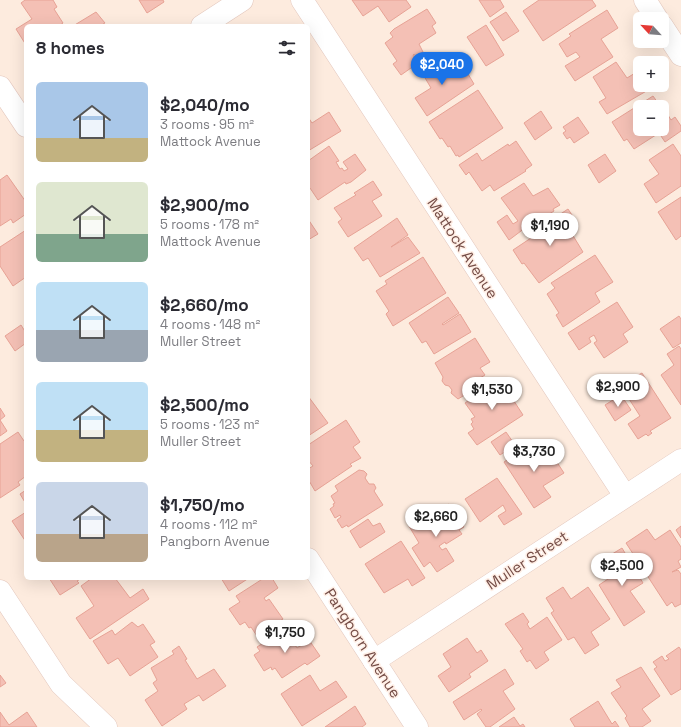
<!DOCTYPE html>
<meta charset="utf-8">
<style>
:root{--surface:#fff;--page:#f2f2f3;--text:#2b2b33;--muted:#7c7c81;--accent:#1a73e8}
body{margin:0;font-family:"Space Grotesk",sans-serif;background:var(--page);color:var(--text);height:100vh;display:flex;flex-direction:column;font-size:15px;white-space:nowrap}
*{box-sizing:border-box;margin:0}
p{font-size:13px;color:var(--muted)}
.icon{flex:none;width:22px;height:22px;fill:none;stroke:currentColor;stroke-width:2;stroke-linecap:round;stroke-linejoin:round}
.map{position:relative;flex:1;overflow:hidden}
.side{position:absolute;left:24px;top:24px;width:286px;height:556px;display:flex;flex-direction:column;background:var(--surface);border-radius:6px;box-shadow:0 4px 16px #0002}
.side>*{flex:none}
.needle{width:26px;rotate:296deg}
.tools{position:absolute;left:633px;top:12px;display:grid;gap:8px}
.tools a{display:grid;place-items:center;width:36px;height:36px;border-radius:6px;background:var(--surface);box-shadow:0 4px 16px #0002;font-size:20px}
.price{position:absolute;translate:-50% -34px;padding:0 9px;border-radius:14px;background:#fff;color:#222;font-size:13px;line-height:26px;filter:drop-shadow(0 1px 2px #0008)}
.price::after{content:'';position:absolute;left:50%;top:24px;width:12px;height:9px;margin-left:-6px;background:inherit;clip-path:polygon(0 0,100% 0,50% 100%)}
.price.on{background:var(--accent);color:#fff}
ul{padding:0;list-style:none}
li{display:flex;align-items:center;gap:12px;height:100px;padding:0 12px}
li span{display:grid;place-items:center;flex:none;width:112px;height:80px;border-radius:6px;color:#555}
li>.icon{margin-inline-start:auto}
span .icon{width:48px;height:48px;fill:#fffc;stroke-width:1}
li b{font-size:17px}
h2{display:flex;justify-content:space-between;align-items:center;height:48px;padding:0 12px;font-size:17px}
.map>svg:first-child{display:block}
.building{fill:#f4c0b5;stroke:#e7a295;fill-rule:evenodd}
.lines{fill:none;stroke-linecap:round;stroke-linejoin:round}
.minor-casing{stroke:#e3c7bd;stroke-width:23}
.minor{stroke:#fff;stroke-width:22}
.labels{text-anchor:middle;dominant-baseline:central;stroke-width:3;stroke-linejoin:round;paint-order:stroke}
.street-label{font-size:15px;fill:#744c46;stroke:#ffefe6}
</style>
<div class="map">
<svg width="681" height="727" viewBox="0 0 681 727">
<rect width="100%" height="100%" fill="#fdebde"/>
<g class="building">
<path d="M25,0H53L57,7L54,9L63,23L59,26H26V45L16,29L32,19L21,3Z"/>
<path d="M139,0H163L164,2L147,13Z"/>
<path d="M352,0H406L411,7L389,22L378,6L363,16Z"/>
<path d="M479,0H500L504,7L490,17Z"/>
<path d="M539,0H592L596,6L543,41L523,11Z"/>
<path d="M427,9L436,23L432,26L436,33L419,44L423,52L416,57L414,54L413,55L418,63L401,75L393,64L397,61L385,43L393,37L390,33L394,29Z"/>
<path d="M607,10L618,28L601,39L613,57L575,81L565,66L580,57L576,52L567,57L559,44L571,36L569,34Z"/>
<path d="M96,12L105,23L103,24L105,26H73Z"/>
<path d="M506,12L519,31L503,41L490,22Z"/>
<path d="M486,25L504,55L486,66L467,37Z"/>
<path d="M444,56L456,75L465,69L474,84L427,116L415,98L431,88L421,71Z"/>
<path d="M616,62L627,78L640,70V85L655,86L607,114L599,102L606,98L593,77Z"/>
<path d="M478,90L503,128L459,157L458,155L456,156L450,146L448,147L442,138L440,139L429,122Z"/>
<path d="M653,96L658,103L660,102L671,120L675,117L681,126V131L665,142L659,133L634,149L627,139L624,141L612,122ZM640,107H662V129H640Z"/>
<path d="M541,111L552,128L535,140L524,123Z"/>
<path d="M329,112L341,131L308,151V117L312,123Z"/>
<path d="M578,117L589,133L574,143L570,137L567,139L563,133L566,131L563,127Z"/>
<path d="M516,141L532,165L525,170L526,171L494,191L490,185L482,191L469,172L466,175L459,165L477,153L482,161L508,144L509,146Z"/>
<path d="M673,144L681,156V186L656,203L644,184L659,174L649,160Z"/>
<path d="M329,146L339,161L336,162L340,169L342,168L344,171L348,169L343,162L355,154L366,170L351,182L346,184L345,182L318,200L310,188L308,189V161Z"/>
<path d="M605,154L616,171L599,183L588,165Z"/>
<path d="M7,175L26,202V214L13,223L11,219L0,226V180Z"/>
<path d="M373,181L382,195L372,201L382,216L348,237L338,222L342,219L334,208L356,195L354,193Z"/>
<path d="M524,183L533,196L548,188L560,205L553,209L554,211L543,218L541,216L509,240L497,222L507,215L513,224L518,221L501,198Z"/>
<path d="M681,197V236L676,240L658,212Z"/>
<path d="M568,209L576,221L572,234L583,252L539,283L524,263L522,264L513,250L546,228L544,225Z"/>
<path d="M397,218L408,235L391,247L408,237L420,253L380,277L368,258L363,261L354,248Z"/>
<path d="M308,219L318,234L308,240Z"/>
<path d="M26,230V277L13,286L0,266V247Z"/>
<path d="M595,255L613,282L595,293L600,302L563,327L556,315L559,313L547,294L555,288L551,283Z"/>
<path d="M423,257L446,293L393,326L386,314L389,311L376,291L387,284L385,281Z"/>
<path d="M448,297L459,313L442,324L443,325L460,314L471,332L434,354L426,341L422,343L409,323Z"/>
<path d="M617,302L633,327L623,334L628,342L604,358L594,343L597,341L594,335L589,338L591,342L579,350L568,333Z"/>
<path d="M679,316L681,319V343L673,348L660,329Z"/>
<path d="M21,325L26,333V343L15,351L5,336Z"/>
<path d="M475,338L490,362L480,368L485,375L480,378L483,384L458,399L451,393L452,390L449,386L445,385L442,381L443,377L435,363Z"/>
<path d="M679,346L681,349V405L661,375L674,365L667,354Z"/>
<path d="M642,373L671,418L650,431L652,433L648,436L646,434L638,439L628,424L640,416L622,388L632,382L631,379Z"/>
<path d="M502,378L514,396L512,398L523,415L477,445L468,433L474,429L471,424L473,422L471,419L475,417L465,403Z"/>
<path d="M621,395L631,410L615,421L605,405Z"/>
<path d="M308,396L328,423L308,436Z"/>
<path d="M0,408L5,416L0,420Z"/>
<path d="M0,420L7,431L0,436Z"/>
<path d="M346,420L360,442L353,447L361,458L350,464L352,466L315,491L308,479V469L313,466L308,460V445Z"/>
<path d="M18,432L24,441L26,440V476L18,482L20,485L0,498V444Z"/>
<path d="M506,432L515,445L500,455L491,442Z"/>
<path d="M545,444L564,473L543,486L551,497L534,508L504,462L526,447L530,454Z"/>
<path d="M359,470L364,471L367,474L365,478L369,484H374L376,488L374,491L383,505L348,527L347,525L342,528L337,520L341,517L340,515L335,518L330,509L334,506L333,504L335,503L331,496L338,491L335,486Z"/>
<path d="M497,478L522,514L504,525L498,516L506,511L503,505L480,522L465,499Z"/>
<path d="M26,490V504L20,494Z"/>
<path d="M449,504L464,527L459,530L462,534L446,544L445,542L439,546L442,550L446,548L454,561L437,572L430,562L424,567L412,548L419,543L409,526L425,516L429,522L444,512L442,509Z"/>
<path d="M26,512V542L12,521Z"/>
<path d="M368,519L373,526L380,523L385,532L360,548L350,531Z"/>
<path d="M681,526V538L676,530Z"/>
<path d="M647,529L655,540L670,530L681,547V559L678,561L681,567L672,572L678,570L681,574V604L675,607L672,602L667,606L626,543Z"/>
<path d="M401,541L425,578L412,586L408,579L384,593L365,564Z"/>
<path d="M622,548L643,583L630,591L645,612L624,626L599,585L614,575L604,559Z"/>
<path d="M49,578H82L77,581L79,583L60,595Z"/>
<path d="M92,578H115L130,598L143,589L149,599L90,639L76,618L94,606L81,586Z"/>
<path d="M221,578H249L229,591Z"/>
<path d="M264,578H272L278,588L264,598L266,601L269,599L283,619L257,636L251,627L249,628L245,622L240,625L229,609L240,602L236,596Z"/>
<path d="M563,587L571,599L588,587L610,619L591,632L599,645L585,654L574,637L568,640L551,613L554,611L546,598Z"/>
<path d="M523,613L529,622L527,624L530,629L547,617L562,640L544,652L549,660L536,669L530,660L527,662L520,651L523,649L505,624Z"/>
<path d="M132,622L138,627L143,624L155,642L150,645L158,657L130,676L118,658L108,664L93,641L112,630L115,635Z"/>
<path d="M285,629L297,648L309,640L320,656L307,665L305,663L282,678L275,668L272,670L271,667L264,671L254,655L260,651L257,647Z"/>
<path d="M467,638L477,653L481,650L488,661L469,674L471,677L449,692L438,676L451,667L443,654Z"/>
<path d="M179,646L187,659L185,660L197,679L214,669L226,686L203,701L199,695L184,704L187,709L162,726L145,700L158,691L153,683L157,680L151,668L174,654L172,651Z"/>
<path d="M679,647L681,650V689L671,695L654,669L657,667L653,662L662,656L665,661L669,659L666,656Z"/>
<path d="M641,667L660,696L642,709L651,721L642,727H630L625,718L627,716L611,693L621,687L616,680Z"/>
<path d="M505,669L514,684L503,691L515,709L490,727H486L477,714L482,710L481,709L464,720L453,702Z"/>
<path d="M0,675L6,683L0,687Z"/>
<path d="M310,675L320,691L336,681L347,697L302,726L281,694Z"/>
<path d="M598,701L612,724L615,721L619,727H575L570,719Z"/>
<path d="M355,706L366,724L362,727H325Z"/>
<path d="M0,712L9,725L27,712L37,727H0Z"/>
<path d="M514,717L520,726L523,724L525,727H499Z"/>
</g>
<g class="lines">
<defs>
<g id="minor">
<path d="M302,0L625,496"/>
<path d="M645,0L657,19"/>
<path d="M202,26L242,0"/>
<path d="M662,26L681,55"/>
<path d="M0,87L26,126"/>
<path d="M308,559L417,727"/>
<path d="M0,591L61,684L106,727"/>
<path d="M374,661L681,460"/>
</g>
</defs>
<use href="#minor" class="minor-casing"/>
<use href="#minor" class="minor"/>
</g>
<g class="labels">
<g class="street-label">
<text transform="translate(463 248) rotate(57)">Mattock Avenue</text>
<text transform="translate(527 560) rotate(-33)">Muller Street</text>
<text transform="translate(363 643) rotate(57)">Pangborn Avenue</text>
</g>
</g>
</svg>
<div class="tools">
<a><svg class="needle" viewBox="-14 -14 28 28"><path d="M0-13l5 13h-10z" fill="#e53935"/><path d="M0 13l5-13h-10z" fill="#7c7c81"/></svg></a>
<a>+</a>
<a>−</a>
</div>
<b class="price on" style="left:442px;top:86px">$2,040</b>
<b class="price" style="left:550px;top:247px">$1,190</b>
<b class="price" style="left:618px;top:408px">$2,900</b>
<b class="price" style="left:492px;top:411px">$1,530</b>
<b class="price" style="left:534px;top:473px">$3,730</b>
<b class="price" style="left:436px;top:538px">$2,660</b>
<b class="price" style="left:622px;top:587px">$2,500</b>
<b class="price" style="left:285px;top:654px">$1,750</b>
<section class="side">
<h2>8 homes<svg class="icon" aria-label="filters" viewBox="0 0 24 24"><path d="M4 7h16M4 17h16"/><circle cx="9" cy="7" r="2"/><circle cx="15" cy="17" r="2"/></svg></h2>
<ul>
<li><span style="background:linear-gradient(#a9c7e8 70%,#c2b280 0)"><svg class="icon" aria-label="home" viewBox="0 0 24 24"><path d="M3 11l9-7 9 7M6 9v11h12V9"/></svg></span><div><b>$2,040/mo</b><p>3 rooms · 95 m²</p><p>Mattock Avenue</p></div></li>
<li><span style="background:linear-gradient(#dfe7d0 65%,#7fa58c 0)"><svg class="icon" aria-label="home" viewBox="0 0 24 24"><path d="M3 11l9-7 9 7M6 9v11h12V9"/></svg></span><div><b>$2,900/mo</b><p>5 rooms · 178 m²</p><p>Mattock Avenue</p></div></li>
<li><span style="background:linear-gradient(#bfe0f5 60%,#9aa5b1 0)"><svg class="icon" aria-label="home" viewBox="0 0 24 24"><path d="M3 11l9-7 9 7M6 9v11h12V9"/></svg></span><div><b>$2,660/mo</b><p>4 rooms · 148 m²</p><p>Muller Street</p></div></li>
<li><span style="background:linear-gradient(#bfe0f5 60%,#c2b280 0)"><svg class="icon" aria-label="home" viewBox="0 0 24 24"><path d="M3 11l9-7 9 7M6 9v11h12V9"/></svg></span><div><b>$2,500/mo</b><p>5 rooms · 123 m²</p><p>Muller Street</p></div></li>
<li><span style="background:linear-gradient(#c9d6e8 65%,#b9a48a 0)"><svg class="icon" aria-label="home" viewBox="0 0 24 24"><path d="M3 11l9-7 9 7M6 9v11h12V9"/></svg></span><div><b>$1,750/mo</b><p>4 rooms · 112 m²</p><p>Pangborn Avenue</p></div></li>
</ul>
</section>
</div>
